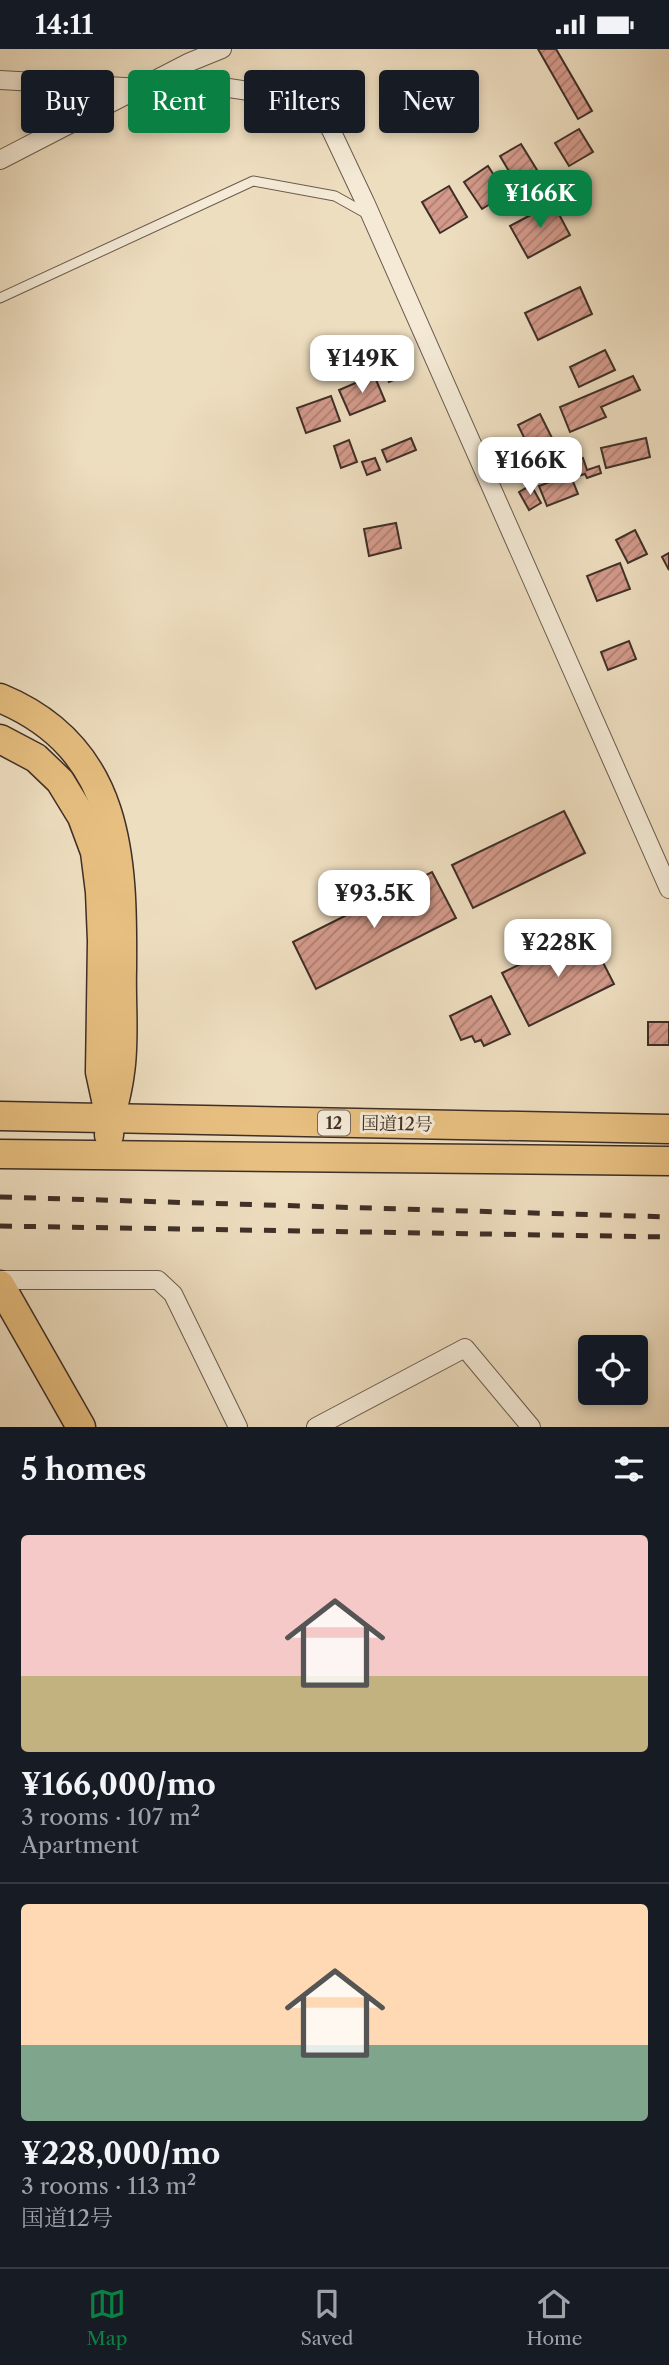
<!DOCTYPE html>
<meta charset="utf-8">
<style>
:root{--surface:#171b24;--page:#242831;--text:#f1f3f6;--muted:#9ea1a6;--line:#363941;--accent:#0b8043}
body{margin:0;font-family:"Libre Caslon Text","Noto Serif JP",serif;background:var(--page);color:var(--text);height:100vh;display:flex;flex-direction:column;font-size:26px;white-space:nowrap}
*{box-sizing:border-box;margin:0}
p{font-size:23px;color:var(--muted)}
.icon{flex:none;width:38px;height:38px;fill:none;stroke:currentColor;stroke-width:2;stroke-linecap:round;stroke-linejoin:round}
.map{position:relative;height:1378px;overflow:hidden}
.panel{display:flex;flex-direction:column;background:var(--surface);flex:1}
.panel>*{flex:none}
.top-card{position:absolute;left:21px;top:21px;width:628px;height:63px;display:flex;gap:14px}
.buttons{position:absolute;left:578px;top:1286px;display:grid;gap:14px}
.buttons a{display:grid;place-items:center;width:70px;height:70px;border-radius:7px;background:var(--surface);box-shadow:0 4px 10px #0003;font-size:35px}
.price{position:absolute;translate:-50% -60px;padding:0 16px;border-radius:14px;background:#fff;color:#222;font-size:23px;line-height:46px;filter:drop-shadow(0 2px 4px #0008)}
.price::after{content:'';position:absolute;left:50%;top:42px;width:21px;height:16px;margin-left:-10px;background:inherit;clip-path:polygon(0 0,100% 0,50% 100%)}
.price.active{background:var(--accent);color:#fff}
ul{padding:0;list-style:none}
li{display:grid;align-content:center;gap:14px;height:371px;padding:0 21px}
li+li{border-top:2px solid var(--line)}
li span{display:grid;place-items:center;height:217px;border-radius:7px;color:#555}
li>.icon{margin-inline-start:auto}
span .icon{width:126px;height:126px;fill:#fffc;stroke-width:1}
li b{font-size:30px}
h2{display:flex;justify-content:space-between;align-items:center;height:84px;padding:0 21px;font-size:30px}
.chip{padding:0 24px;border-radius:7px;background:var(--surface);box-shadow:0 4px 10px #0003;font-size:24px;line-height:63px}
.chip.active{background:var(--accent);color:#fff}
.status{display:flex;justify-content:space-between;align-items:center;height:49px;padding:0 35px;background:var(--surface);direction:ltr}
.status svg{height:19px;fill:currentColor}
.menu{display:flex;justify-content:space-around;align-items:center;height:98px;border-top:2px solid var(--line);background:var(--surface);font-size:19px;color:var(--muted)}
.menu a{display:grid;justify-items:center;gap:4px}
.menu .active{color:var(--accent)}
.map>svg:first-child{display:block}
.building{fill:url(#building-hatch);stroke:#3e2f27;stroke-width:2}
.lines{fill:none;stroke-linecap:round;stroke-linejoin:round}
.service-casing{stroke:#6a5b4d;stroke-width:11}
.minor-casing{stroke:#6a5b4d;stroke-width:20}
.trunk-casing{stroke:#3e2f27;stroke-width:31}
.service{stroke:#f4ead6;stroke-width:9}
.minor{stroke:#f4ead6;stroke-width:18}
.trunk{stroke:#e7bf80;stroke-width:28}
.rail{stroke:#3e2f27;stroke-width:5;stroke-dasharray:12 12;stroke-linecap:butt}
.labels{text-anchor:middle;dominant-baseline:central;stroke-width:6;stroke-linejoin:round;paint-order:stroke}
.shield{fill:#f4ead6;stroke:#75675c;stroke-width:2}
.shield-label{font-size:16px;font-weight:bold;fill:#3e2f27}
.street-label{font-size:18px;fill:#3e2f27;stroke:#f4ead6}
</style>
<div class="status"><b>14:11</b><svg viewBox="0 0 49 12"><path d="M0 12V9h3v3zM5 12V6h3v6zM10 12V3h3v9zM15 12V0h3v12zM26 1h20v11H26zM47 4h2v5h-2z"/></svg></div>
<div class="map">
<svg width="669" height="1378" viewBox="0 0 669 1378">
<defs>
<pattern id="building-hatch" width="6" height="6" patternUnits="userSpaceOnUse" patternTransform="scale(1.75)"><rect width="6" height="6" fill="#d49a8b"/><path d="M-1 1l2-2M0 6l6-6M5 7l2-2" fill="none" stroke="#ad7e72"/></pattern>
</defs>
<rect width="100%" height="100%" fill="#eedec0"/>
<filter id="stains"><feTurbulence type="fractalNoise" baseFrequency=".00286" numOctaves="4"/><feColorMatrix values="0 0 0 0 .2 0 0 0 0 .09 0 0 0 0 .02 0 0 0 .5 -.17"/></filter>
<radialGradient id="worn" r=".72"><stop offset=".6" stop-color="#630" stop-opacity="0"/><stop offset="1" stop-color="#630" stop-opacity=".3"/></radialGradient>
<g class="building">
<path d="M538,0H556L592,62L578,70Z"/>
<path d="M579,80L593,103L569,117L555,94Z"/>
<path d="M521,95L537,121L516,134L500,107Z"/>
<path d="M488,117L506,145L482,160L464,133Z"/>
<path d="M449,137L467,168L440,184L422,153Z"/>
<path d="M553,154L570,186L528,209L510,177Z"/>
<path d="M580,238L592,265L538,291L525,264Z"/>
<path d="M605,301L615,321L579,338L570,318Z"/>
<path d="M406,311L411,324L389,333L384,321Z"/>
<path d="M374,326L385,352L350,366L339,341Z"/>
<path d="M633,327L640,341L601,358L606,368L570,383L560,358Z"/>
<path d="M331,347L340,372L306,384L297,359Z"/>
<path d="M540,365L555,395L532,405L518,376Z"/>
<path d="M411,389L416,401L387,413L382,401Z"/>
<path d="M646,389L650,408L606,419L601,399Z"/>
<path d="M349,391L357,413L341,419L334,397Z"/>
<path d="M375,409L380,421L367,426L362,413Z"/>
<path d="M583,409L587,421L599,417L601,424L587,429L585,425L578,427L572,413Z"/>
<path d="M570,425L578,445L547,457L539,437Z"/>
<path d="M531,436L541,454L529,461L519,443Z"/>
<path d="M396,474L401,499L369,507L364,480Z"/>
<path d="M635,481L647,505L628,514L616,491Z"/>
<path d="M669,504V521L662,508Z"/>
<path d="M620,514L630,540L597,552L587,527Z"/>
<path d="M629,592L636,610L608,621L601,603Z"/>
<path d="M564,762L585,804L473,859L452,816Z"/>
<path d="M432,823L456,869L316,940L293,893Z"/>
<path d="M587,882L614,935L529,977L502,924Z"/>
<path d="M491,947L510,985L484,997L481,991L475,993L472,987L461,991L450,967Z"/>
<rect x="648" y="973" width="21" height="23"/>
</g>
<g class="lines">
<defs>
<path id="service" d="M0,249L253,132L335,147L369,166"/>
<g id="minor">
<path d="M0,31L142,39L222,38L256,43L314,56L331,81L365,153L669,840"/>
<path d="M0,111L190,13L222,0"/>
<path d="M0,1231H158L173,1245L238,1378"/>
<path d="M316,1378L465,1299L531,1378"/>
</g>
<g id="trunk">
<path d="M0,649C121,699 123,809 122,921C121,953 125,992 120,1023C118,1044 110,1064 109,1086"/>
<path d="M0,690L36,709L60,732L82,768L95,803L100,843L102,892L100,1023L108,1060"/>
<path d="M0,1067L669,1080"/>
<path d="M0,1105L669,1112"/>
<path d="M0,1236L81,1378"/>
</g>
</defs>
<use href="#service" class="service-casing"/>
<use href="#minor" class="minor-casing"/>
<use href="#trunk" class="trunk-casing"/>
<use href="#service" class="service"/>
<use href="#minor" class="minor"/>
<use href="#trunk" class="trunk"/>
<g class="rail">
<path d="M0,1148L669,1168"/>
<path d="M0,1177L669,1188"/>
</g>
</g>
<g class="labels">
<rect class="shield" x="318" y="1061.5" width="32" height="25" rx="5"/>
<g class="shield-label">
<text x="334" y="1074">12</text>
</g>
<g class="street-label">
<text transform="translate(397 1075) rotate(1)">国道12号</text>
</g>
</g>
<rect width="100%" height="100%" filter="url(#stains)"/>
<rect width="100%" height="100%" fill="url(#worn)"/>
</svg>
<div class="buttons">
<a><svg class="icon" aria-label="locate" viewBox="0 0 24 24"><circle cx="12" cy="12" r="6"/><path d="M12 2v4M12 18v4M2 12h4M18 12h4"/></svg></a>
</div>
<b class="price active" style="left:540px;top:181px">¥166K</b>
<b class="price" style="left:362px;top:346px">¥149K</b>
<b class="price" style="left:530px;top:448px">¥166K</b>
<b class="price" style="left:374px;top:881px">¥93.5K</b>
<b class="price" style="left:558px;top:930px">¥228K</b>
<div class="top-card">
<a class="chip">Buy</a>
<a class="chip active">Rent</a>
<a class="chip">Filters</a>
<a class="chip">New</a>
</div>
</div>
<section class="panel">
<h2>5 homes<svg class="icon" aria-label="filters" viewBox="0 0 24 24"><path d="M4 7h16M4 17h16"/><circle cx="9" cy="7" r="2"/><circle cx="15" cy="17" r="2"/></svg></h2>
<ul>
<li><span style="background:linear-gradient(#f6c9c9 65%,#c2b280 0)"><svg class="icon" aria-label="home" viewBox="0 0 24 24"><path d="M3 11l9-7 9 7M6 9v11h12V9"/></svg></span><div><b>¥166,000/mo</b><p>3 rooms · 107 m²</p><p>Apartment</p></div></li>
<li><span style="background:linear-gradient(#ffd9b3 65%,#7fa58c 0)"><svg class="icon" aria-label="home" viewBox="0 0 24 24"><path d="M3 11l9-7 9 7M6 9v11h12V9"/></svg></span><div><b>¥228,000/mo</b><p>3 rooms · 113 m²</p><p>国道12号</p></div></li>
</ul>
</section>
<nav class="menu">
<a class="active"><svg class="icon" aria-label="map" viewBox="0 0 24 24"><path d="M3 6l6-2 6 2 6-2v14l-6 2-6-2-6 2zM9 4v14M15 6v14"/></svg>Map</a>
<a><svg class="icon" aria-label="saved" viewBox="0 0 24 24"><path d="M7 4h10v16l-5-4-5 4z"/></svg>Saved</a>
<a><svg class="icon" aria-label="home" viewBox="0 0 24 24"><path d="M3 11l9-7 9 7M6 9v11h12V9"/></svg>Home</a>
</nav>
